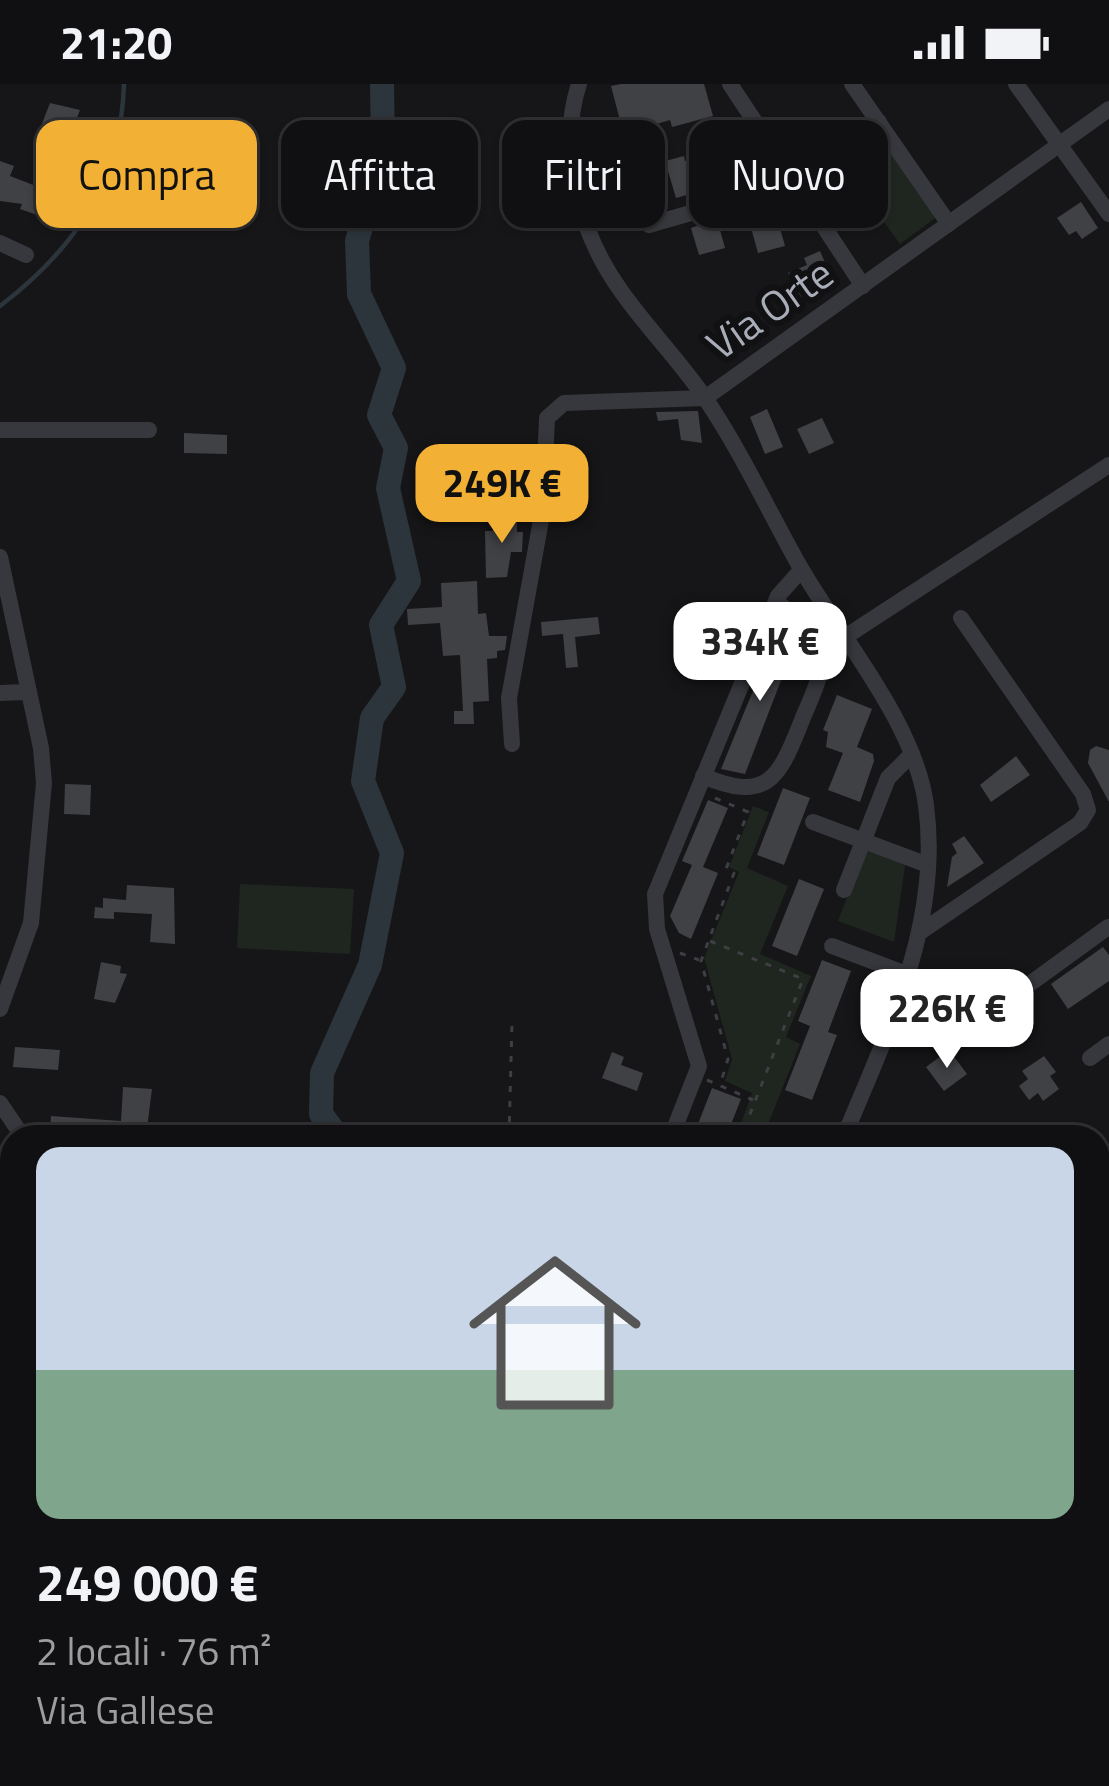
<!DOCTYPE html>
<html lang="it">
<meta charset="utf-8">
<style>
:root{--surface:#101012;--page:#19191b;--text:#f1f3f6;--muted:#9c9d9f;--line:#303032;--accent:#f2b134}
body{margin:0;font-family:"Titillium Web",sans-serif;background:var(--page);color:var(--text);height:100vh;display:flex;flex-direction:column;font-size:45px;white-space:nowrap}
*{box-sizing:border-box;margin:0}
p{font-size:39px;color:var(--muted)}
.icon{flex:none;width:66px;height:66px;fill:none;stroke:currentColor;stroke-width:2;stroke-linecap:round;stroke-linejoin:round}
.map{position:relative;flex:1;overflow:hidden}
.sheet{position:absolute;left:0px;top:1041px;width:1110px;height:663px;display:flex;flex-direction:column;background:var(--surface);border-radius:36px 36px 0 0;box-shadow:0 3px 9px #0004,0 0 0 3px var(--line)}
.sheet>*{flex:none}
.hud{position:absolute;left:36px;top:36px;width:1038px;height:108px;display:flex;gap:24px}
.price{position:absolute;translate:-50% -102px;padding:0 27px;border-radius:24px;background:#fff;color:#222;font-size:39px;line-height:78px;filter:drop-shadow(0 3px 6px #0008)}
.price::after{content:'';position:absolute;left:50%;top:72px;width:36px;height:27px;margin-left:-18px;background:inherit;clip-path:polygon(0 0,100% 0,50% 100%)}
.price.selected{background:var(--accent);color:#111}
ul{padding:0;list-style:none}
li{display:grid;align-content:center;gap:24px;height:636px;padding:0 36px}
li span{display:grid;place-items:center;height:372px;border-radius:24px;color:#555}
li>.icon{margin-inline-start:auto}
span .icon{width:216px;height:216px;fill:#fffc;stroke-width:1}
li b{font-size:51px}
.chip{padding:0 42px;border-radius:24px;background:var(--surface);box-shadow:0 3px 9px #0004,0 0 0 3px var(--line);font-size:42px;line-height:108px}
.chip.selected{background:var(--accent);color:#111}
.status{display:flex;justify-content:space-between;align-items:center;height:84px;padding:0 60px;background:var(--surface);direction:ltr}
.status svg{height:33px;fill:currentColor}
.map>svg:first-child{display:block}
.green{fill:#1e261f}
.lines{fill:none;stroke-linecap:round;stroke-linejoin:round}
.stream{stroke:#2c353c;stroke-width:4.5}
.river{stroke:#2c353c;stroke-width:24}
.building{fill:#404145}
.path{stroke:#3d3f44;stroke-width:3;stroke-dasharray:6 9;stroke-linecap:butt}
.minor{stroke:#37383d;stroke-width:16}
.labels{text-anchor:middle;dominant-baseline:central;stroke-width:12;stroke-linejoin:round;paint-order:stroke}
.street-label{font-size:42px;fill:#a8adb8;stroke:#111113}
</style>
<div class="status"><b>21:20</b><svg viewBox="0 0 49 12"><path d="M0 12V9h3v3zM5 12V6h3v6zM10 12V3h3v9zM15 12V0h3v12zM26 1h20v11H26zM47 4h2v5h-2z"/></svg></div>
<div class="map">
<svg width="1109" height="1702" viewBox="0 0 1109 1702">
<rect width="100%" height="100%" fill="#161618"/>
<g class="green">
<path d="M875,44L938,132L900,160L869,117L832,143L799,98Z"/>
<path d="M753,722L769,728L747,784L788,802L760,870L811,892L786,953L800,960L763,1053H736L752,1009L725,997L732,975L704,874L739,788L729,783Z"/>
<path d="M867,760L906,775L894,858L838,837Z"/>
<path d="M240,800L354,805L350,870L237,864Z"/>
</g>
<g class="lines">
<path class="stream" d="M0,222C76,164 121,97 124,0"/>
<g class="river">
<path d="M338,1053L321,1030L322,989L370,881L392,769L363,697L372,634L394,603L381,541L409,497L388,404L396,364L379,331L394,284L359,210L357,157L383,66L382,0"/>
<path d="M363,1702L370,1692"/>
</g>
</g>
<g class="building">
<path d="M621,0H704L713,32L672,43L670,36L650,42L653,52L626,59L611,2Z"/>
<path d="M50,19L80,26L69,54L78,61L71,78L54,71L56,66L45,62L48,54L38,50Z"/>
<path d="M684,72L685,77L702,72L712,104L676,114L665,77Z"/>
<path d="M0,77L14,82L10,92L49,107L40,132L20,125L22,120L0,117Z"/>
<path d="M1081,118L1098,144L1082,155L1076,147L1069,151L1057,134Z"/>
<path d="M773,119L785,162L758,169L746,126Z"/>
<path d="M717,135L725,164L699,171L691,144Z"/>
<path d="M820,167L829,188L823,191L828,203L798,214L788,189L807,181L804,174Z"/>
<path d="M767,325L783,363L765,370L750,333Z"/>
<path d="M698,327L702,359L681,356L678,335L658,337L656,328Z"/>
<path d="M822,334L834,359L809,370L797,345Z"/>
<path d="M184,349L227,351V370L184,369Z"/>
<path d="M493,433H517V448H523L522,468H511L507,493L486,494L485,447H493Z"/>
<path d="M477,497L478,530L486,529L489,552H507L505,566L497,567V574L487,575L489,617L473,618L474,640H454V627H463L460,571L443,572L440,539L408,541L407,525L442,523L441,499Z"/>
<path d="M598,533L600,550L575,553L578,583L566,584L563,550L542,552L541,538Z"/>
<path d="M779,543L797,555L745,690L721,685Z"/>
<path d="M837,611L872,625L857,663L873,670L874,677L860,718L828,706L843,669L826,663L828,648L823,646Z"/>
<path d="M1096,662L1109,666V718L1088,679L1090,666Z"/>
<path d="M1016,672L1030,691L991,718L980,701Z"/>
<path d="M65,700L91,701L90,731L64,730Z"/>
<path d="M783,704L810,714L784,781L757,771Z"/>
<path d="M708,716L728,724L703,783L718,789L691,855L679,849L670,832L692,781L682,777Z"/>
<path d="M964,752L984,779L947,803L952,773L957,769L952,760Z"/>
<path d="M799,795L824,805L797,872L772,862Z"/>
<path d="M127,801L174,804L175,860L150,858L152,830L114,828V835L94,834L95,823L103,824V814L126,816Z"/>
<path d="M1103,863L1109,871V897L1068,925L1051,900Z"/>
<path d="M822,876L851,887L828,948L837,951L812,1016L785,1006L810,942L798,937Z"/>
<path d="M101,878L121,882L120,889L127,890L115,919L94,915Z"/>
<path d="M15,963L60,966L58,986L13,983Z"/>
<path d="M949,966L967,990L944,1007L926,983Z"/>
<path d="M612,968L624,973L621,981L643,989L637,1007L602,994Z"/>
<path d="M1044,972L1056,988L1050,992L1059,1005L1043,1017L1038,1009L1029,1016L1019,1002L1028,995L1022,987Z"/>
<path d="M123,1003L152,1005L146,1052L50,1048L51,1032L121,1037Z"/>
<path d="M712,1004L741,1015L726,1053H693Z"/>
</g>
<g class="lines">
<g class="path">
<path d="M715,714L748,728L726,785L734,789L701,877L728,975L720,1001"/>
<path d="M710,857L803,895L741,1053"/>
<path d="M680,869L699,876"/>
<path d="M707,996L753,1016"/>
<path d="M509,1053L512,938"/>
<path d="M0,1563L12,1567"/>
</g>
<g class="minor">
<path d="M579,0C557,67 580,150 621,207C647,244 680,277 705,314C741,367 768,426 799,481C840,553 915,638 926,721C942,839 887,948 844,1053"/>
<path d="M730,0L863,202"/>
<path d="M852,0L949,140"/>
<path d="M1016,0L1109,130"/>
<path d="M649,141L795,99L879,38"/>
<path d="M0,159L26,171"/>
<path d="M0,346H149"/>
<path d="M0,473L41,664L44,699L31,839L0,925"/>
<path d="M845,553L1109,381"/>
<path d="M0,609L27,608"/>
<path d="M512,660L509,614L543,425L547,334L564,319L705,314L1109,25"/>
<path d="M703,692C765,718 778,697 800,641C808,620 820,599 822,576L802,536L776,518"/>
<path d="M813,738L928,781"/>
<path d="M844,806L888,694L912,670"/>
<path d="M919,849L1080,739L1088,726L1083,710L961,534"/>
<path d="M832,862L909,891"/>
<path d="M1031,899L1108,843"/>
<path d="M1090,974L1109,960"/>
<path d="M0,1019L23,1053"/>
<path d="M671,1053L699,982L657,845L655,810L778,512L801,486"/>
<path d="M1098,1211L1109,1203"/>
<path d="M763,1692V1702"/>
<path d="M913,1702V1692"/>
</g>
</g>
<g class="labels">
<g class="street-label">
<text transform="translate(769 224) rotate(-35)">Via Orte</text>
</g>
</g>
</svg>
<b class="price selected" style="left:502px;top:462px">249K €</b>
<b class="price" style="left:760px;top:620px">334K €</b>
<b class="price" style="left:947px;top:987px">226K €</b>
<div class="hud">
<a class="chip selected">Compra</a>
<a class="chip">Affitta</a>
<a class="chip">Filtri</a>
<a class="chip">Nuovo</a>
</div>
<section class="sheet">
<ul>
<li><span style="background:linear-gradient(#c9d6e8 60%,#7fa58c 0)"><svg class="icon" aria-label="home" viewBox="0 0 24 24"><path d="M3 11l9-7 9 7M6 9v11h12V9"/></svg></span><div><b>249 000 €</b><p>2 locali · 76 m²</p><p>Via Gallese</p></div></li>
</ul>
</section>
</div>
